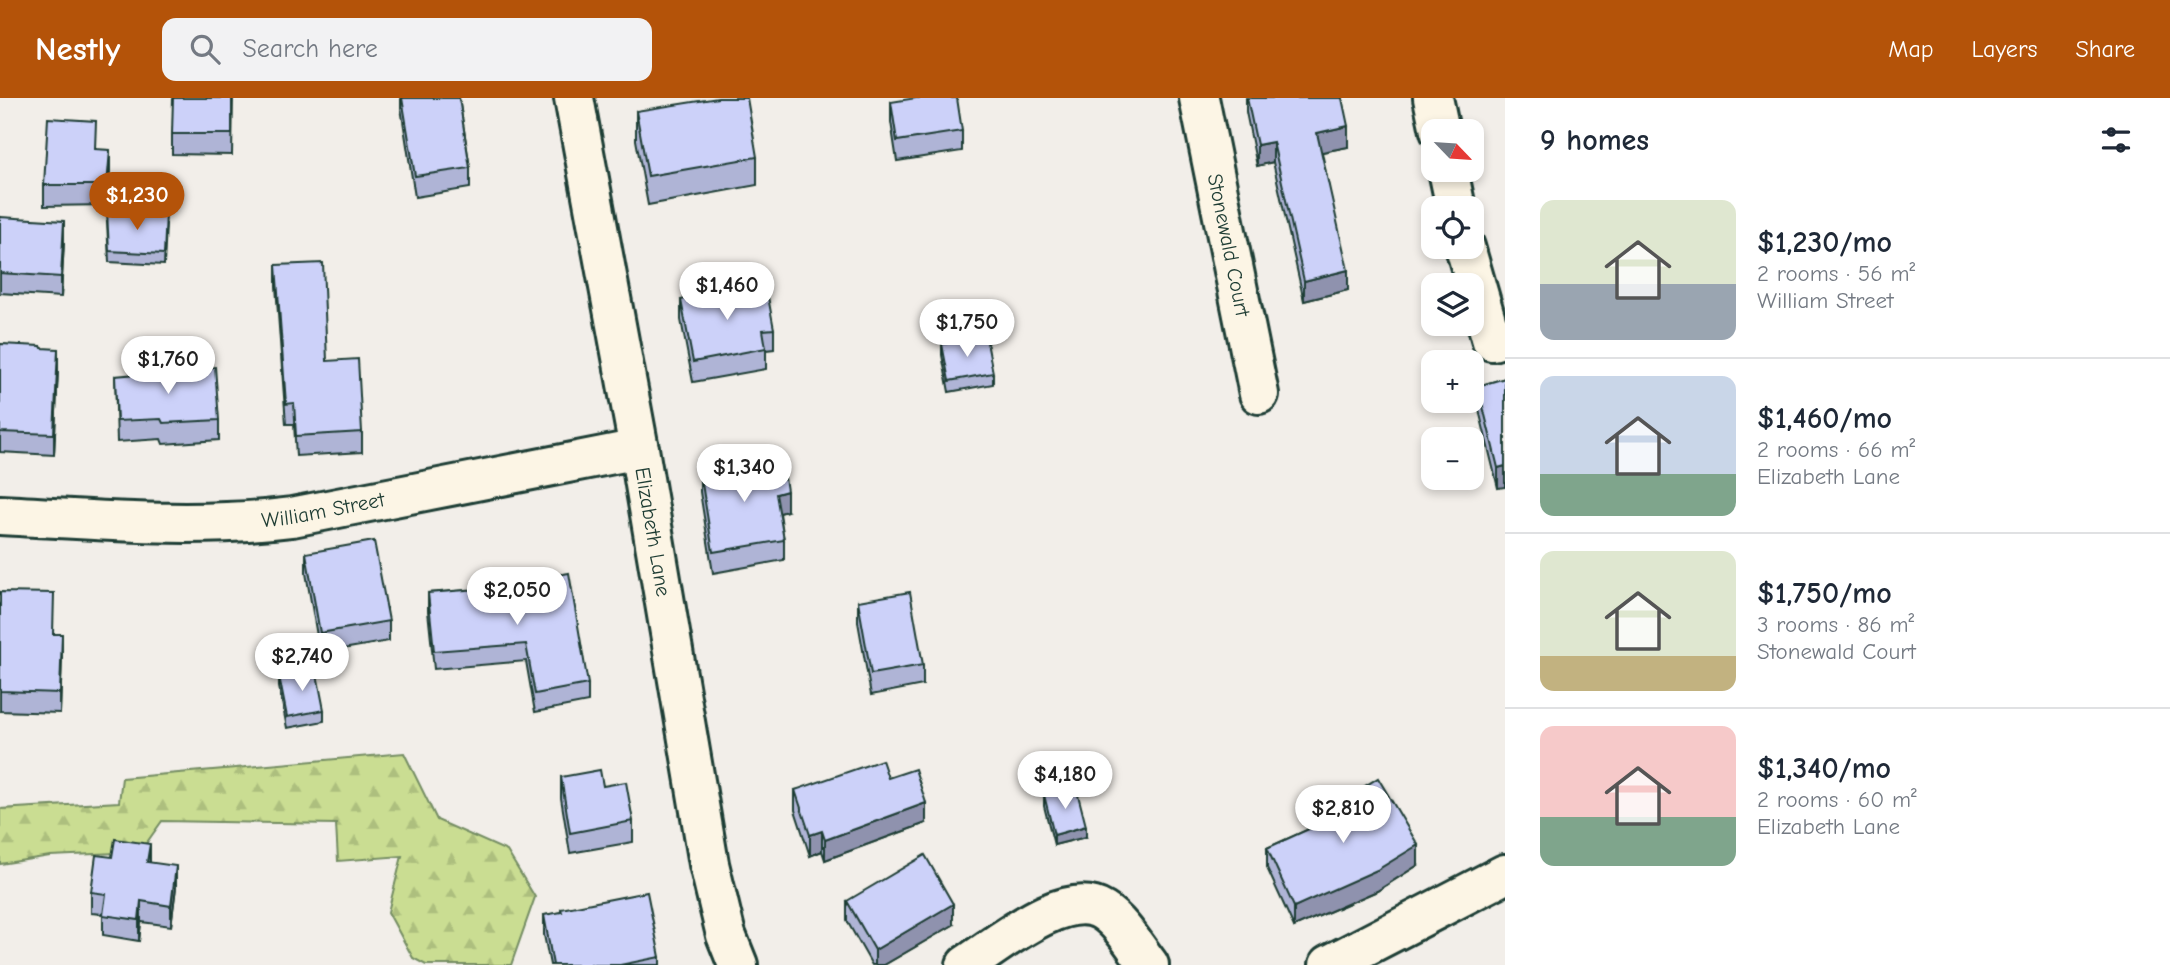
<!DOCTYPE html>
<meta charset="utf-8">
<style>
:root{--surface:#fff;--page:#f2f2f3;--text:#1f2937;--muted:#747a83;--line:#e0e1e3;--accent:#b45309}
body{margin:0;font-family:"Comic Neue",sans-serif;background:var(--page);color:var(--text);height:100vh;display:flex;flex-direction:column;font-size:26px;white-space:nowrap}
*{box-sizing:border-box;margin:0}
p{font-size:23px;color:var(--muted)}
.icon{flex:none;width:38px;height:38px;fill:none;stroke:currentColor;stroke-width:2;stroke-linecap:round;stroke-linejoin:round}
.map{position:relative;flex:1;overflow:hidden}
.side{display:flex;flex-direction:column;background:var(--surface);width:665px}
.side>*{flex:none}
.needle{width:46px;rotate:115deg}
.buttons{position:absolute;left:1421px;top:21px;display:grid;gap:14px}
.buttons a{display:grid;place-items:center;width:63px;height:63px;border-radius:14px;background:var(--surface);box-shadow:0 4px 10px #0003;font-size:35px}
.price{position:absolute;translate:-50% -60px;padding:0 16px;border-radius:24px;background:#fff;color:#222;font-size:23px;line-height:46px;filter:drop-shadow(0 2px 4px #0008)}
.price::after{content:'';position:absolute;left:50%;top:42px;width:21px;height:16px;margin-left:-10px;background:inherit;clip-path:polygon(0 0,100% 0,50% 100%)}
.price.selected{background:var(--accent);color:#fff}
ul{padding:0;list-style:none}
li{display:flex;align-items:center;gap:21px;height:175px;padding:0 35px}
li+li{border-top:2px solid var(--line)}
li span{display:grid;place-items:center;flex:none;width:196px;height:140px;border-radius:14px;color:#555}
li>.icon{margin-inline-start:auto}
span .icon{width:84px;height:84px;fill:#fffc;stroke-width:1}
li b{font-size:30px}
h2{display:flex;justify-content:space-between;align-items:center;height:84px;padding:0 35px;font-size:30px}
header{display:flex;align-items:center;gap:42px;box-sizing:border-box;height:98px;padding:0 35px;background:var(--accent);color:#fff}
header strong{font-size:33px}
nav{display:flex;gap:38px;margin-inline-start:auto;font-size:24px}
.search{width:490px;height:63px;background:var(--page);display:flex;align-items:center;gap:18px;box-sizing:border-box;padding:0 24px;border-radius:14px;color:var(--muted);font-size:26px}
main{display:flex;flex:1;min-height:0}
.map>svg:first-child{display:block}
.forest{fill:url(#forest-firs);stroke:#748d63;stroke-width:2}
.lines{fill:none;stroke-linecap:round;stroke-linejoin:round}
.minor-casing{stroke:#1f3d34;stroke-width:44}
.minor{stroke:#fcf5e5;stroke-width:38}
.wall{fill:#afb4d6;stroke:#1f3d34;stroke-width:2}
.shaded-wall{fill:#8f92ae;stroke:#1f3d34;stroke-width:2}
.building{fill:#ccd1f9;stroke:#1f3d34;stroke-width:2}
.labels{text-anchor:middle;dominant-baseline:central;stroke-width:6;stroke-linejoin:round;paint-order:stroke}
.street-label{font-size:21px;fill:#1f3d34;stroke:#fcf5e5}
</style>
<header>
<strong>Nestly</strong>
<div class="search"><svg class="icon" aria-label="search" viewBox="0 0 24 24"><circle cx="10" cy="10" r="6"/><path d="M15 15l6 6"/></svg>Search here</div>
<nav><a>Map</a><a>Layers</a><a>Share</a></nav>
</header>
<main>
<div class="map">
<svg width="1505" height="867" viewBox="0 0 1505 867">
<defs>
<pattern id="forest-firs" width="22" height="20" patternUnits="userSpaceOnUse" patternTransform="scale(1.75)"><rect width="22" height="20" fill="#cadd92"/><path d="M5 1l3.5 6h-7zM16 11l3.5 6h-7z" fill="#adbf7e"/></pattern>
</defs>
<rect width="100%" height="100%" fill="#f2eee9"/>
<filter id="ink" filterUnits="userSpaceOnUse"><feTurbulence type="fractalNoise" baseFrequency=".0143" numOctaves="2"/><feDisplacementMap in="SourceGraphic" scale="14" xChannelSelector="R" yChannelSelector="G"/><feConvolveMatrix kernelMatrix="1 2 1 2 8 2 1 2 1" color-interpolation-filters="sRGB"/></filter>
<g filter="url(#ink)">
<path class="forest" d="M404,655L437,722L507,753L535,799L511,867H426L413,860L388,814L402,758L338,763L336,726L162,723L140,754L50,758L0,766V711L119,704L122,680Z"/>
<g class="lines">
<defs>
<g id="minor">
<path id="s1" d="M574,0L639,351L709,766L726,837L738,867"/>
<path id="s2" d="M1199,0L1259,296"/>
<path d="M1433,0L1440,33"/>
<path d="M1448,72L1456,110"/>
<path d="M1465,149L1492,243L1505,239"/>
<path id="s3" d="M0,417C98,422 195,431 292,419L639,351"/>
<path d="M966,867C998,847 1065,789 1103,813C1122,825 1135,849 1149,867"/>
<path d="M1329,867L1505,776"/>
</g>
</defs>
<use href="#minor" class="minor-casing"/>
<use href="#minor" class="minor"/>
</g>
<g class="wall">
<path d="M233,0L232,57L172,56V36Z"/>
<path d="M401,0H459L470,70V90L415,99L401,10Z"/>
<path d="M1246,0H1342L1348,49L1322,54L1348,192L1304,203L1273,64L1257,68L1246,14Z"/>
<path d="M891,4L962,33V53L897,63L891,24Z"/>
<path d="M636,13L757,59V87L648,107L636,42Z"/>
<path d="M96,51L110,72L107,107L44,108V87Z"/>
<path d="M0,119L64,143L61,199L0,195Z"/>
<path d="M107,123L166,126L164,167L109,164Z"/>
<path d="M276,167L327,263L362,334V354L296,358L294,326H286L276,188Z"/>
<path d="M754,190L774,231V251L766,252V271L693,284L681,222V202Z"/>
<path d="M0,246L42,250L58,271L54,357L0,354Z"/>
<path d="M942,246L993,275V286L949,294L942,257Z"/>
<path d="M115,278L219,322V342L163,346L161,341L117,344Z"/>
<path d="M1505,280L1498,390L1478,308V288Z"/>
<path d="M700,373L787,413L780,415L784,442V462L713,475L700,394Z"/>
<path d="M306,455L389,523V543L320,555L306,475Z"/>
<path d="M515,485L588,586V604L535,614L526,563L434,571L428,513V495L515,489Z"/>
<path d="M0,494L54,536L62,557L60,615L0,613Z"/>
<path d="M858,503L923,567V587L871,597L858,524Z"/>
<path d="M279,578L324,612V623L287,630L279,589Z"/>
<path d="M561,679L603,688L633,723V744L570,755L561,700Z"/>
<path d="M888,680L926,725L825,762L822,753L810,758L795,712V692Z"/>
<path d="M1044,697L1086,739L1054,747L1044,708Z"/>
<path d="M1327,712L1418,767L1377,793L1294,829L1267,770V750L1327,723Z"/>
<path d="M150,765L176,789L171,828L141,824L139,843L103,837V816L91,815V794Z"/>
<path d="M847,803L953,827L884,867H872L847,823Z"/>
<path d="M561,811L660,859V867H550L544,837V817L561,814Z"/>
</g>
<g class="shaded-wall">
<path d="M1348,28V49L1317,55V35Z"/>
<path d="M1273,44V64L1257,68V47Z"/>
<path d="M110,52V72L107,107V87Z"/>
<path d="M64,123V143L61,199V179Z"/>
<path d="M1348,172V192L1304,203V183Z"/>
<path d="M58,251V271L54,357V336Z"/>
<path d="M1505,368V389L1498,390V370Z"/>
<path d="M787,393V413L776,416V396Z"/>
<path d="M62,536V557L60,615V595Z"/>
<path d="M926,705V725L825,762V742Z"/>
<path d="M1086,728V739L1054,747V737Z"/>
<path d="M822,733V753L810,758V737Z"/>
<path d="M150,746V766L147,764Z"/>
<path d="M1418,747V767L1377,793L1294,829V809Z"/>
<path d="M176,768V789L171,828V808Z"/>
<path d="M141,803V824L139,843V822Z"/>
<path d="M953,806V827L884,867H875V852Z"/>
</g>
<g class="building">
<path d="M173,0H232V36H172Z"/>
<path d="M402,0H459L470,70L415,78Z"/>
<path d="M718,0H747L757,59L648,78L636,13Z"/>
<path d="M916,0H957L962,33L897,43L891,4Z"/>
<path d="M1247,0H1342L1348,28L1317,35L1348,172L1304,183L1273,44L1257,47Z"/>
<path d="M48,20L96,23L95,51L110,52L107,87H44Z"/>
<path d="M107,112L166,115L164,156L109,153Z"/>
<path d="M0,119L64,123L61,179L0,175Z"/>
<path d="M323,165L327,263L358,261L362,334L296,338L294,305L286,306L276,167Z"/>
<path d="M754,187V190L766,188L774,231L763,232L766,250L693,264L681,202Z"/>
<path d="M986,239L993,275L949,283L942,246Z"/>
<path d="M0,246L41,248L42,250L58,251L54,336L0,334Z"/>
<path d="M215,269L219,322L163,325L161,321L117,323L115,278Z"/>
<path d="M1505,280V368L1498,370L1478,288Z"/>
<path d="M782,360L787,393L776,396L784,442L713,454L700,373Z"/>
<path d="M374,443L389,523L320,535L306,455Z"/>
<path d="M569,475L588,586L535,596L526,546L434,553L428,495L516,488L515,485Z"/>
<path d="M0,494L54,495L53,536H62L60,595L0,593Z"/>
<path d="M910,494L923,567L871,576L858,503Z"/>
<path d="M316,571L324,612L287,619L279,578Z"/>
<path d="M882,662L888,680L915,671L926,705L825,742L822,733L810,737L795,692Z"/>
<path d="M600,672L603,688L626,684L633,723L570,735L561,679Z"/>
<path d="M1378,680L1418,747L1377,772L1294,809L1267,750L1331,721L1327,712Z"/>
<path d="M1076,689L1086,728L1054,737L1044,697Z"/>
<path d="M115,741L150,746L147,764L176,768L171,808L141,803L139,822L103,817L106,796L91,794L96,757L112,759Z"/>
<path d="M925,757L953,806L875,852L847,803Z"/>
<path d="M647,794L660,859L620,867H553L544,817L562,814L561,811Z"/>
</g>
</g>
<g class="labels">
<g class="street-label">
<text stroke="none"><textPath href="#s2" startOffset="150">Stonewald Court</textPath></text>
<text stroke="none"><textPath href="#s3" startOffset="324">William Street</textPath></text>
<text stroke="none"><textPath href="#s1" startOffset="441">Elizabeth Lane</textPath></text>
</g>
</g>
</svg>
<div class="buttons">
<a><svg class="needle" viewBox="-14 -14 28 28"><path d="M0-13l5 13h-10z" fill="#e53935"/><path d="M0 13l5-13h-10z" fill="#747a83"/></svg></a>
<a><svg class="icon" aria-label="locate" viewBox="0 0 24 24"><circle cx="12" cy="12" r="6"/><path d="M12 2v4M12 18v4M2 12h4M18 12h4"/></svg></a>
<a><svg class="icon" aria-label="layers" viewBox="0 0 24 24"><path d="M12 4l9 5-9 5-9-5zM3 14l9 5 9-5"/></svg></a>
<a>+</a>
<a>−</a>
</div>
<b class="price selected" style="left:137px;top:134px">$1,230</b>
<b class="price" style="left:727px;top:224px">$1,460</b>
<b class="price" style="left:967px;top:261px">$1,750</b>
<b class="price" style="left:168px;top:298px">$1,760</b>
<b class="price" style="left:744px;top:406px">$1,340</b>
<b class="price" style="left:517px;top:529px">$2,050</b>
<b class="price" style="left:302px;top:595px">$2,740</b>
<b class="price" style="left:1065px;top:713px">$4,180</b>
<b class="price" style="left:1343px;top:747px">$2,810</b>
</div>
<section class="side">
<h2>9 homes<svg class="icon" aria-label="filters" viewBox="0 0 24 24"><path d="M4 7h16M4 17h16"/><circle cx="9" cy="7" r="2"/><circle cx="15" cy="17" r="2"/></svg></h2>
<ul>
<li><span style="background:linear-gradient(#dfe7d0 60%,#9aa5b1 0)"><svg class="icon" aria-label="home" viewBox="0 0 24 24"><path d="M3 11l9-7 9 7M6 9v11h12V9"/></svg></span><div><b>$1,230/mo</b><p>2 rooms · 56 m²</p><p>William Street</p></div></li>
<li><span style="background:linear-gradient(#c9d6e8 70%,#7fa58c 0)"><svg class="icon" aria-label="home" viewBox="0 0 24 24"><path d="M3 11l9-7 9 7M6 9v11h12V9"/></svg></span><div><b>$1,460/mo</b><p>2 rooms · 66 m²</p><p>Elizabeth Lane</p></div></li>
<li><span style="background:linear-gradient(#dfe7d0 75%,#c2b280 0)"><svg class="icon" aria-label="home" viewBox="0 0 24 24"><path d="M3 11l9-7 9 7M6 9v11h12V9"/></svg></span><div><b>$1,750/mo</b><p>3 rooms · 86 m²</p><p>Stonewald Court</p></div></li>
<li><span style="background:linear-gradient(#f6c9c9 65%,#7fa58c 0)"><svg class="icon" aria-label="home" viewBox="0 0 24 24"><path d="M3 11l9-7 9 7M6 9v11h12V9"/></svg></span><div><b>$1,340/mo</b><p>2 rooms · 60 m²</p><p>Elizabeth Lane</p></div></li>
</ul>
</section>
</main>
